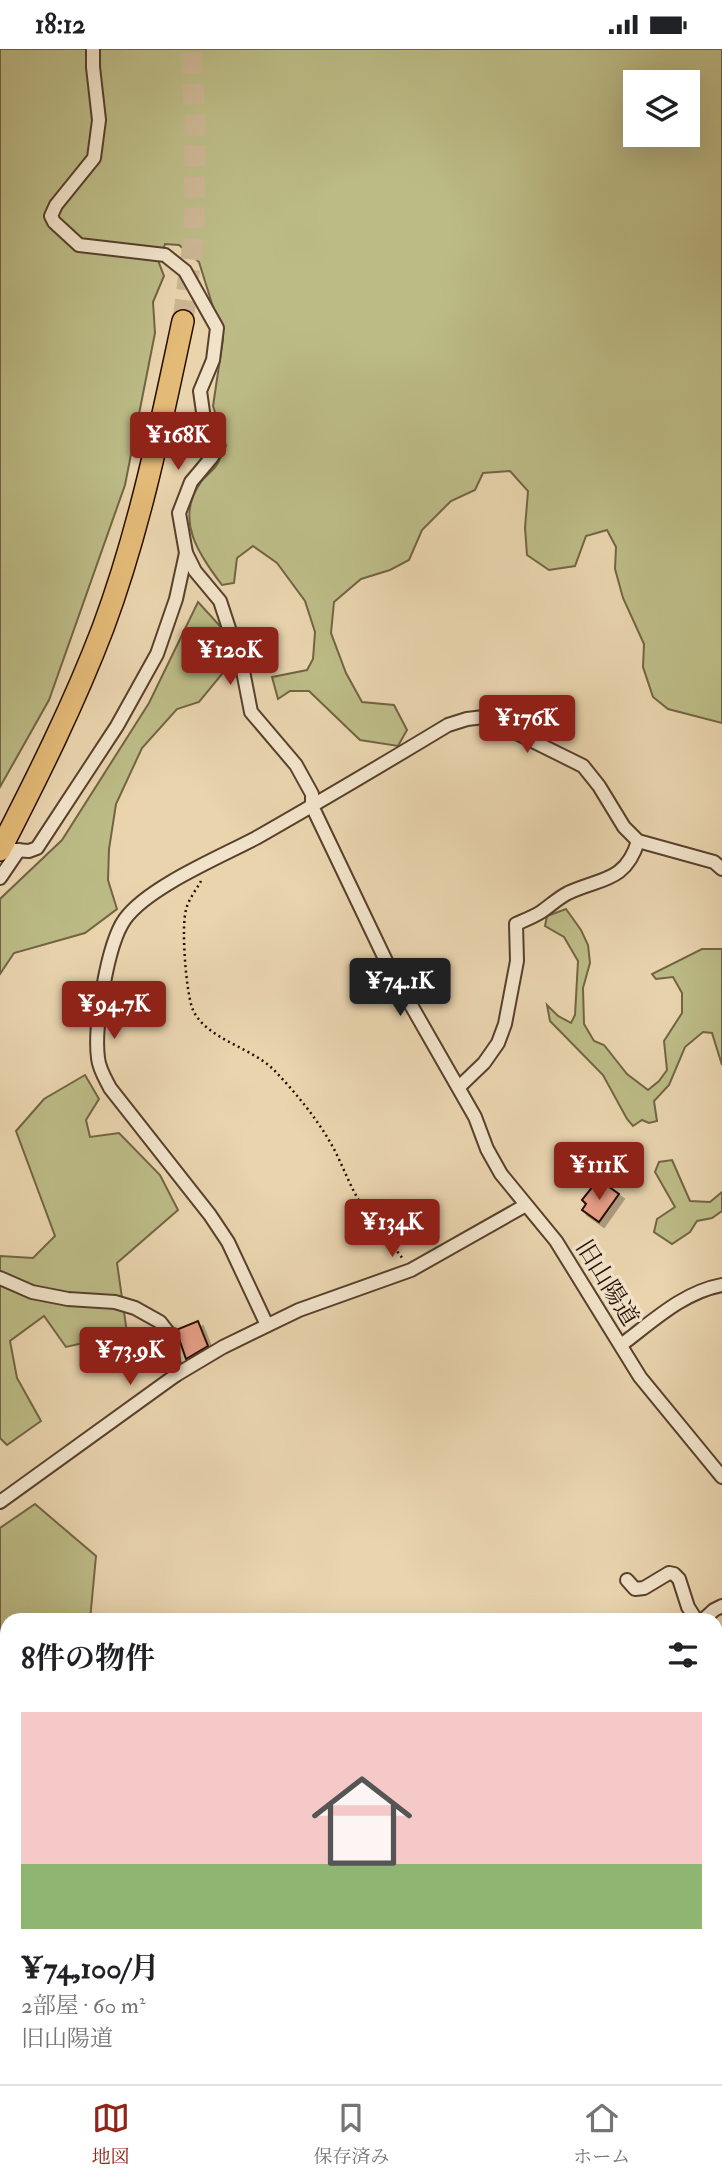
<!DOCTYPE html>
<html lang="ja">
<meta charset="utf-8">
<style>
:root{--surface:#fff;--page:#f6f6f6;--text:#202124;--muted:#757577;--line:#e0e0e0;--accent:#8f2418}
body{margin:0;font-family:"IM FELL Double Pica","Noto Serif JP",serif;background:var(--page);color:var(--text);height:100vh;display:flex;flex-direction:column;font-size:26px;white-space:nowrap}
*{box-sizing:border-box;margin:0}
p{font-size:23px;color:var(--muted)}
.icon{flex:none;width:38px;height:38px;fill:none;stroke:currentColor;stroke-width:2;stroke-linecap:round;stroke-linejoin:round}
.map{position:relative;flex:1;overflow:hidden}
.panel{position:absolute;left:0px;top:1564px;width:723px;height:471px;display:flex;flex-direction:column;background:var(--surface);border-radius:21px 21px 0 0;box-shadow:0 7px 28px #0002}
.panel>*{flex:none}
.fabs{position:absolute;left:623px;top:21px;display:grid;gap:14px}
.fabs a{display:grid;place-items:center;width:77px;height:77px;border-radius:0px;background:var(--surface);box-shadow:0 7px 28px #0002;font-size:35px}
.price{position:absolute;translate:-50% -60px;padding:0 16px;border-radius:7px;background:var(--accent);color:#fff;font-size:23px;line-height:46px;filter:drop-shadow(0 2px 4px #0008)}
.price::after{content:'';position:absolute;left:50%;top:42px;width:21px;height:16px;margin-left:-10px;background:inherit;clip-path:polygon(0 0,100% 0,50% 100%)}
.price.selected{background:#222;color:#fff}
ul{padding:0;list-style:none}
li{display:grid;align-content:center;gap:14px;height:371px;padding:0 21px}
li span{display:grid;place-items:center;height:217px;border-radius:0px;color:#555}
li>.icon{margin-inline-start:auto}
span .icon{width:126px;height:126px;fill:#fffc;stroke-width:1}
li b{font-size:30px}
h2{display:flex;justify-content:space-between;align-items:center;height:84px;padding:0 21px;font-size:30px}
.status{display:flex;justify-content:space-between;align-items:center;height:49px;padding:0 35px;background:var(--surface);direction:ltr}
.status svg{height:19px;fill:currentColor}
.menu{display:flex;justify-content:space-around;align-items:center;height:98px;border-top:2px solid var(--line);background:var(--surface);font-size:19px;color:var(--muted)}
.menu a{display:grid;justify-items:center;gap:4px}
.menu .selected{color:var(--accent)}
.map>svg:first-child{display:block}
.green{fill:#bcbb86;stroke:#726443;stroke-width:2;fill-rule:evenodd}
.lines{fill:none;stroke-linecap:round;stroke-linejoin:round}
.river{stroke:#9db5b6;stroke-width:26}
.building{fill:#e69e86;stroke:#280e00;stroke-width:2;filter:url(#shadow)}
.trunk-tunnel{stroke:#ccb694;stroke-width:21;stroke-dasharray:21 10;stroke-linecap:butt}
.minor-casing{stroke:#58402c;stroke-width:16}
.trunk-casing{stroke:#280e00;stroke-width:24}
.path{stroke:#280e00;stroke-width:2.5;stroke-dasharray:2 3.5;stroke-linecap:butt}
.minor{stroke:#f1e3ca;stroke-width:12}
.trunk{stroke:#e4ba77;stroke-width:21}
.labels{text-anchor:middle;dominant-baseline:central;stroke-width:7;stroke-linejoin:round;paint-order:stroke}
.street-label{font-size:24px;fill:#280e00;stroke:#f1e3ca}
</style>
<div class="status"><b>18:12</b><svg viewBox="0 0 49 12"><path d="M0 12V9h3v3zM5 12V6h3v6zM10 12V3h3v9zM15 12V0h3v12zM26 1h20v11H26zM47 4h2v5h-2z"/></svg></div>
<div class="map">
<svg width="722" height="2035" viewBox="0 0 722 2035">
<defs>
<filter id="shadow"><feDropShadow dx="5" dy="5" stdDeviation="0" flood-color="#0004"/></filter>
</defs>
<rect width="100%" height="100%" fill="#e9d4ae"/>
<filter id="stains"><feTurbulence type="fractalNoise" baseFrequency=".00286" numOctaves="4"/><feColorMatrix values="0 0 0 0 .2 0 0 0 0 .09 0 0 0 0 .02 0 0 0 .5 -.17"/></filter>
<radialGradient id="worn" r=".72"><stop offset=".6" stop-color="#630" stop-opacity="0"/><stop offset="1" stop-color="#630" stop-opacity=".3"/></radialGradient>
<g class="green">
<path d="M0,0H722V674L668,660L653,648L643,618L644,595L623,549L615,520L616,498L607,481L586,487L575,517L549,521L527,506L525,479L528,442L510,422L483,424L475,441L451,452L422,481L409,511L390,521L361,530L334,553L331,584L346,624L362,653L394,656L407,681L398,697L360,691L309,642H290L278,650L272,628L307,621L313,610L315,583L305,552L277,514L253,497L237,509L234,534L222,536C199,506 174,470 201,433C205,427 212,423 216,417C220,411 223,403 226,397L213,357L223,290L199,213L179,196L165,195L159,214L164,227L153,253L155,284L125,436L49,651L0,738ZM635,33H688V86H635Z"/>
<path d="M198,553L220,577L227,619L199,653L177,660L142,699L116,755L109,800L108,831L117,860L85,884L14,904L0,925V850L62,791L149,654Z"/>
<path d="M566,860L581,881L588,896L590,914L583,939L584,975L594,992L604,996L627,1025L648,1041L659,1032L667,1021L664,992L682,964V944L673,928L656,930L652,925L702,900H722V1016L712,984L703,983L685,998L669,1036L654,1052L657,1072L649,1074L642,1071L633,1077L627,1070L603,1026L550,972L547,956L558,967L571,974L575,966L578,912L564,888L545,877L547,867Z"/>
<path d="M85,1026L99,1050L86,1071L90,1088L119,1084L160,1126L178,1161L117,1214L127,1284L66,1298L44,1267L10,1292L17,1329L41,1372L7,1396L0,1389V1207L33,1209L55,1187L16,1082L44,1050Z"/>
<path d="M672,1111L690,1152L710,1153L722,1143V1162L712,1169L697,1172L690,1183L672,1195L654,1183L657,1170L675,1158L655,1123L659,1113Z"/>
<path d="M35,1455L96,1507L90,1571L7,1572V1588L0,1586V1479Z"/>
</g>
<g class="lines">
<path class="river" d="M406,2028L411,2035"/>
</g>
<g class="building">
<path d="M605,1135L619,1145L599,1173L582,1161L586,1155L582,1151L594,1136L600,1141Z"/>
<path d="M198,1272L208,1297L186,1310L176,1281Z"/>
</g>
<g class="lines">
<path class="trunk-tunnel" d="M183,272L194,185L195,69L191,0"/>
<defs>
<g id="minor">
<path d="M93,0V18L99,71L94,109L56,156L51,167L54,173L79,196L165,206L185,222L217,279L213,311L200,342L204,370L216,397L212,408L191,433L179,464L186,504L195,522L220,552L243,622L251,663L296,716L312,745V757L387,914L475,1068L487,1100L501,1125L556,1192L640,1328L722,1428"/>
<path d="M1,800L29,802L37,799L117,677L157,605L176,550L186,504"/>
<path d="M0,829L19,801"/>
<path d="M459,1038L484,1014L498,994L505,975L517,912L516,875C525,871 533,868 541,863C550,857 558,849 568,844C600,829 626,833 638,792"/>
<path d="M0,1229L32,1243L68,1250L115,1253L135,1259L160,1273L167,1282L176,1326"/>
<path d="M267,1276L228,1193L210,1166L110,1039C105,1029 99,1020 98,1009C94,979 107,895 125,870C148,838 220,808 256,789C321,752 385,714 448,676L467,670L484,668L583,717L599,737L624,778L638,792L714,813L722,820"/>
<path d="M621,1296C652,1273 683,1243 722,1236"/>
<path d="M0,1453L176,1326L223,1298L299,1261L411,1221L526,1156"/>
<path d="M627,1531L635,1540L644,1539L669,1524L674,1525L679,1530L688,1558L697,1572"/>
<path d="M702,1572L714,1561L722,1557"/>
<path d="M0,1746L7,1731L6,1670"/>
<path d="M721,1965L722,1968"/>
<path d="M272,2035L279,2028"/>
</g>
<path id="trunk" d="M0,801C37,729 74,655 103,579C140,480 161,375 183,272"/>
</defs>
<use href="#minor" class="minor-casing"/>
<use href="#trunk" class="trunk-casing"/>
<g class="path">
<path d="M201,832C196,841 188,851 186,861C181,878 186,945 193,961C206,990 251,998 274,1021C296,1044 320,1073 335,1102C343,1118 349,1134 358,1150C371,1171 388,1190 403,1210"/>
<path d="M716,1921L720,1952"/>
</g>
<use href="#minor" class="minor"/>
<use href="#trunk" class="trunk"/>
</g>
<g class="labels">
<g class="street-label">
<text transform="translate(607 1234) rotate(58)">旧山陽道</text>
</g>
</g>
<rect width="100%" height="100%" filter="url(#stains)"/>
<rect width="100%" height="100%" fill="url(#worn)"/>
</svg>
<div class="fabs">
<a><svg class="icon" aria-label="layers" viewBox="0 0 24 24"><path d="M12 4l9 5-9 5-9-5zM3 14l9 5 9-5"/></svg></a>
</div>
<b class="price" style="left:178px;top:423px">¥168K</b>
<b class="price" style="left:230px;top:638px">¥120K</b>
<b class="price" style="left:527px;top:706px">¥176K</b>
<b class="price selected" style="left:400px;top:969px">¥74.1K</b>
<b class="price" style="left:114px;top:992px">¥94.7K</b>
<b class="price" style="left:599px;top:1153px">¥111K</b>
<b class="price" style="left:392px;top:1210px">¥134K</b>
<b class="price" style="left:130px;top:1338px">¥73.9K</b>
<section class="panel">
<h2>8件の物件<svg class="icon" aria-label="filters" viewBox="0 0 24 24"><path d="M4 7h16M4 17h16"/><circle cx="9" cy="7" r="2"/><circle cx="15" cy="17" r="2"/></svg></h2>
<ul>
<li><span style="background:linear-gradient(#f6c9c9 70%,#8fb573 0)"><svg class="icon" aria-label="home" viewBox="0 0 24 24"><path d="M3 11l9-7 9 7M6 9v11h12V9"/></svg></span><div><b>¥74,100/月</b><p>2部屋 · 60 m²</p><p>旧山陽道</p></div></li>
</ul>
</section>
</div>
<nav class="menu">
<a class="selected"><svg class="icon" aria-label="map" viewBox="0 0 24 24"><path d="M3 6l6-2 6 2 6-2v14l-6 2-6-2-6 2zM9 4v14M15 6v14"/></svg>地図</a>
<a><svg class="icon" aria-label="saved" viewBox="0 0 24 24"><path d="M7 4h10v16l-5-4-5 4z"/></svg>保存済み</a>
<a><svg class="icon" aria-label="home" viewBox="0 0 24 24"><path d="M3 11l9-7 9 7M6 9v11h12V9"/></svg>ホーム</a>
</nav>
